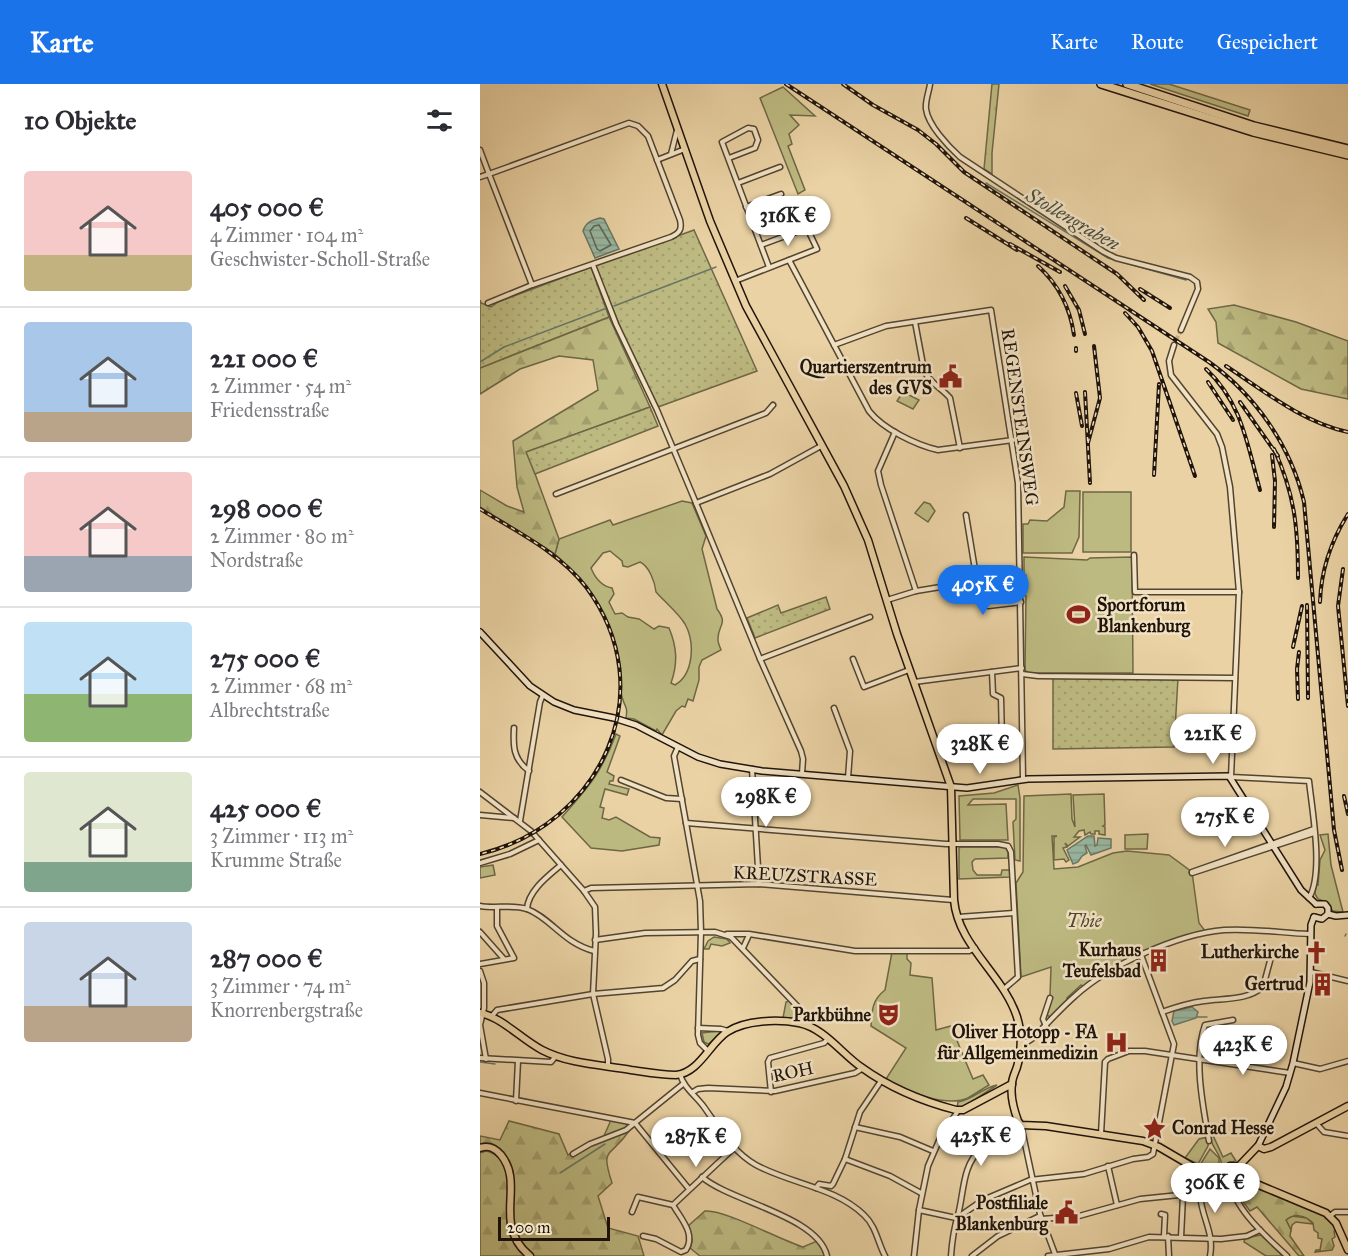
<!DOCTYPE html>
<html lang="de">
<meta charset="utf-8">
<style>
:root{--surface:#fff;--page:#f7f7f7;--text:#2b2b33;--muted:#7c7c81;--line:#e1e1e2;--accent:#1a73e8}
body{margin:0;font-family:"IM FELL Great Primer",serif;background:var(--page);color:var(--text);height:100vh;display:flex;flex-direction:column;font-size:22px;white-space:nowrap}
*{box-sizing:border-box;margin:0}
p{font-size:20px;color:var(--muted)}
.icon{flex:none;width:33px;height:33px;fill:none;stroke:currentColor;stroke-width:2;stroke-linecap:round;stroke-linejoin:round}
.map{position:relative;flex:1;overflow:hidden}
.sheet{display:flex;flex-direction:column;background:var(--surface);width:480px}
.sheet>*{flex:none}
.scale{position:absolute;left:18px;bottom:15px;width:112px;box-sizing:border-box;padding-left:6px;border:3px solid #20140a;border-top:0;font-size:16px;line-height:21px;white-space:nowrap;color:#20140a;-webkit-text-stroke:4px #f1e2c4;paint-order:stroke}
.price{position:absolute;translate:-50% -51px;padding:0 14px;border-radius:21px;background:#fff;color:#222;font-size:20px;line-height:39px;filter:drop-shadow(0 2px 3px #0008)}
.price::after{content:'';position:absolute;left:50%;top:36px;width:18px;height:14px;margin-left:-9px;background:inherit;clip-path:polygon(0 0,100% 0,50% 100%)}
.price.current{background:var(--accent);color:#fff}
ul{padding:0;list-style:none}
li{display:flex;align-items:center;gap:18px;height:150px;padding:0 24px}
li+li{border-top:2px solid var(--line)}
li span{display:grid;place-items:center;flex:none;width:168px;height:120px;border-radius:6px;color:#555}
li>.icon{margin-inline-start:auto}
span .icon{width:72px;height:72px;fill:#fffc;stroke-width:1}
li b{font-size:26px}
h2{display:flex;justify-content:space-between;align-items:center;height:72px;padding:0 24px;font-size:26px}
header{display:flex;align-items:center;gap:36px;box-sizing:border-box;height:84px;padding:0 30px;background:var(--accent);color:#fff}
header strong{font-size:28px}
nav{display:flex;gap:33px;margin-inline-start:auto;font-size:21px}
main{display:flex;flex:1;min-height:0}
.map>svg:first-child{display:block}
.green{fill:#bdba81;stroke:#6e6746;stroke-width:1.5;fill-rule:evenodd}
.forest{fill:url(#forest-firs);stroke:#6e6746;stroke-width:1.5}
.garden{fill:url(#garden-dots);stroke:#6e6746;stroke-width:1.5}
.water{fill:url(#water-rules);stroke:#697665;stroke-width:1.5}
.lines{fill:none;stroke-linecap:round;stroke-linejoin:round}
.shore{stroke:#5c6656;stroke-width:1.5}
.stream{stroke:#697665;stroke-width:1.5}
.street-tunnel{stroke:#c2ac85;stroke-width:4;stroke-dasharray:4 2;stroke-linecap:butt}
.street-casing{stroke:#524430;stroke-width:7}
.secondary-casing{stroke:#20140a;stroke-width:8}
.primary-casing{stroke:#20140a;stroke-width:9}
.highway-casing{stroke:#20140a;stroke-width:10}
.street{stroke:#f1e2c4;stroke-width:4}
.secondary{stroke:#f1e2c4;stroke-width:5}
.primary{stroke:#ead2a4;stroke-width:6}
.highway{stroke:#ead2a4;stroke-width:7}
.rail-casing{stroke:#20140a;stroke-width:4}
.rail{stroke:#f1e2c4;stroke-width:1.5;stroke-dasharray:4.5;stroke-linecap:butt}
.labels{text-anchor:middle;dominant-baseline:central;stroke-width:5;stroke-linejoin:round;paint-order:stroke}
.poi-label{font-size:18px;font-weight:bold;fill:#20140a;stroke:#f1e2c4;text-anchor:end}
.street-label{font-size:18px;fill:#20140a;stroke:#f1e2c4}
.park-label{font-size:18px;font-style:italic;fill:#4f462e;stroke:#f1e2c4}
.water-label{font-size:20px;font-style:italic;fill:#4a4d3f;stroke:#f1e2c4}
</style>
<header>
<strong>Karte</strong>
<nav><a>Karte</a><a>Route</a><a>Gespeichert</a></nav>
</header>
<main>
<section class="sheet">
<h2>10 Objekte<svg class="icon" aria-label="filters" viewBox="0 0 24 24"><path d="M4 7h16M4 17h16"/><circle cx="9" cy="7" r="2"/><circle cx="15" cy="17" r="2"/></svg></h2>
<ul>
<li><span style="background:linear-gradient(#f6c9c9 70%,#c2b280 0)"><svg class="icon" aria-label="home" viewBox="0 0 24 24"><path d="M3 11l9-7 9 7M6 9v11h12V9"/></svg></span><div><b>405 000 €</b><p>4 Zimmer · 104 m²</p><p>Geschwister-Scholl-Straße</p></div></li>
<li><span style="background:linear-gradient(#a9c7e8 75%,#b9a48a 0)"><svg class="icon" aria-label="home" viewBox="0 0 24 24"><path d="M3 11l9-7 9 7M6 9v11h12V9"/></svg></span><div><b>221 000 €</b><p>2 Zimmer · 54 m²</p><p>Friedensstraße</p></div></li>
<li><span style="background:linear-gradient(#f6c9c9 70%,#9aa5b1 0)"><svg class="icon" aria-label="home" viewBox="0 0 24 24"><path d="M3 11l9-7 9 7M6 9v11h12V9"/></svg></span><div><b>298 000 €</b><p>2 Zimmer · 80 m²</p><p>Nordstraße</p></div></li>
<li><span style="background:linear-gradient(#bfe0f5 60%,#8fb573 0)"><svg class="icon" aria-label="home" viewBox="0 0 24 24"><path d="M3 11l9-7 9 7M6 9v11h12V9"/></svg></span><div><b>275 000 €</b><p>2 Zimmer · 68 m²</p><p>Albrechtstraße</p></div></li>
<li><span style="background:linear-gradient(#dfe7d0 75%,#7fa58c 0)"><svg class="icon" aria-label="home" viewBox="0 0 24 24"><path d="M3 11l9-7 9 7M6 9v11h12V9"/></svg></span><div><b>425 000 €</b><p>3 Zimmer · 113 m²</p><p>Krumme Straße</p></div></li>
<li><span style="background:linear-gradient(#c9d6e8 70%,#b9a48a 0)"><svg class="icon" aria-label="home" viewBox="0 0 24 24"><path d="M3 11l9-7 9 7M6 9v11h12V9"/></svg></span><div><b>287 000 €</b><p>3 Zimmer · 74 m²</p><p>Knorrenbergstraße</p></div></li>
</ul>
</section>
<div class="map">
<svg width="868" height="1172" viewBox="0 0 868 1172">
<defs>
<pattern id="forest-firs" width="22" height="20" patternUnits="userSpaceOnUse" patternTransform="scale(1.5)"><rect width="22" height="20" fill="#bdba81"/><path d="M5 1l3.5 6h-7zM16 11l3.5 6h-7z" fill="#a29f6e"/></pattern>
<pattern id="garden-dots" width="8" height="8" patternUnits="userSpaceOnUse" patternTransform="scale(1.5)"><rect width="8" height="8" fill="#bdba81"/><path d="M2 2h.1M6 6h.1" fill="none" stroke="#a29f6e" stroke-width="1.8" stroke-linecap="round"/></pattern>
<pattern id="water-rules" width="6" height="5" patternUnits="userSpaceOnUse" patternTransform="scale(1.5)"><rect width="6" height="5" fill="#99b8a2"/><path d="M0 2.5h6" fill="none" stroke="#849d8a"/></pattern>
</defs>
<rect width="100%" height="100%" fill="#ead2a4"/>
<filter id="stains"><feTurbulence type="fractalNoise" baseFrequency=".00333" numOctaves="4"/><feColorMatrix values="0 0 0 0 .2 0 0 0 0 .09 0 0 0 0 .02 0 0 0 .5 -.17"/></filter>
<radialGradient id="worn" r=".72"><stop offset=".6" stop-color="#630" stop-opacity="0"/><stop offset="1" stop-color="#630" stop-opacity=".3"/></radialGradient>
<g class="green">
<path d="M670,0H689L770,26L768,32Z"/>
<path d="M303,3L335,32L310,31L319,41L309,50L312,60L308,62L325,106L318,110L280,14Z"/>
<path d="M423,308L439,316L433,325L417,317Z"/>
<path d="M586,407H600L599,453L592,469H543V440H548L550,436L567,437L584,423Z"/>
<rect x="603" y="408" width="48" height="60"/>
<path d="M202,417L212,419L226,452L222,465L237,525C249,541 237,541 238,556C238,559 240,563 241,566L222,576L219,583V596L213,617L208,615L205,623L202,622L196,627L182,651L177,645L176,647L154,635L146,634C148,622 145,624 142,613C139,603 142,591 140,580C132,532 110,502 75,470L79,455L130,436L133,441ZM130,467L142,477L143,482L148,483L160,478C169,482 175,498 176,508C184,517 199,530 205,540C215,558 214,590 195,601L191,599C198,579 197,563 189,544L179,542L174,545L159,535L148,533L142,529L135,530L129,518L134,510L132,504C121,502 115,494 111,484L123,469Z"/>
<path d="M444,418L450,420L455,427L448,438L435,429Z"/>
<path d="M544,473L607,476L610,474L652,473L653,589H549L545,586L546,512L544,511V508H546V491L544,490Z"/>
<path d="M136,650L140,652L127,688L134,692L133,697H130L129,700L149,705L147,711L125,705L120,723L124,724L122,734L129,736L136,733L170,753L180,754L179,761L142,767L111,764L82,733C108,704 122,688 136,650Z"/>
<path d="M538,701L540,714V777L535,776L533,738L536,735V715H493L488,721L526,720L528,756H480L479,712L514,709Z"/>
<path d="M591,710L592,735L595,743L593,711L624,710L625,741L623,742L625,743V751L619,750V747H615V750H611L610,748L605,751L604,746L599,747L594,753H600L588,762L585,759L587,763L583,764L589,776L586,778L584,775L574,776V753L577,752H572L574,785L598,783L633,769L647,767L689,771L712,788L719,839L726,848L659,870L603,903L601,901L587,914L588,916L571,933L566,931L570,912L571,883L541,893L536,799L543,788L544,712Z"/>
<path d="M668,750L667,765H645V751Z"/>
<path d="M848,750L851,781L863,828L853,827L846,818L838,815L835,810L836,802L838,801L840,776L845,766L840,751Z"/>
<path d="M481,763H525L528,768V774L495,775L492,778L493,786L497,791H521L522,786H530V793L479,795V764Z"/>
<path d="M13,781L15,791L0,794V783Z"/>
<path d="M234,853L247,855L250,859L242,862L231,860L229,865H224L228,857Z"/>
<path d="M412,868H427V875L431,879L430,891L452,894L456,946L471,942L483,971L494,967L496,973L485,976L493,995L503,991L509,1001C502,1005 495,1010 488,1014C466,1024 425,1007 406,995L426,964L391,942C392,926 392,916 405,906Z"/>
<path d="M309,917L319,928L320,933L318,935L303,934L306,918Z"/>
<path d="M238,947H242L230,959L228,960L224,958L222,949Z"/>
<path d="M517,1001L485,1022L477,1024L478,1018C493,1016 502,1004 517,1001Z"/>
<path d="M731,1047L743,1073L751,1069L756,1077L748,1079L742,1084C742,1067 728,1064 731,1047Z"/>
<path d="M728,1053V1062L718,1080L705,1074L719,1055Z"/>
<path d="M730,1065L739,1074V1084L720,1081Z"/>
<path d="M739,1092L741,1101L722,1106L725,1094Z"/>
<path d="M812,1132L827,1134L833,1140L816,1138L812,1141L811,1146L806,1136Z"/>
<path d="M781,1151L804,1172H786L764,1158L765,1154Z"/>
</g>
<g class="forest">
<path d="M512,0H519L512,69V90L504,85Z"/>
<path d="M754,221L816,238L868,257V315L821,305L738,259L736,238L728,225Z"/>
<path d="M129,233L170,323L47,368L79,455L75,470L0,423V406L27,422L44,428L37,403L33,357L118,306L113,276L79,272L40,285L0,310V284Z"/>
<path d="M131,1036L146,1039L149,1047C130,1075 120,1062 132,1099L118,1112L128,1144L158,1152L164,1172H55C45,1164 38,1155 34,1142C28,1114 44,1091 21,1066C15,1059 8,1057 0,1060V1052L20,1056L29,1037L79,1050L88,1071L123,1054Z"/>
<path d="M6,1067C41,1075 22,1120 28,1144C30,1155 38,1164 46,1172H0V1069Z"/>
<path d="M773,1103L842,1130L851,1137L857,1145L854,1147L855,1153L852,1155L854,1162L852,1166L835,1168L836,1166H840L842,1155L838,1154V1149L834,1146L833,1139C825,1131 814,1129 806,1136L811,1146L810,1152L824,1172H819L777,1123L770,1127L761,1115Z"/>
<path d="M225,1127C244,1125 300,1156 323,1163L337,1157L342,1161L346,1172H220L210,1164L212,1156L208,1142Z"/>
</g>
<g class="garden">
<path d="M214,146L277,287L178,323L146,257L115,182Z"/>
<path d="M111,183L129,233L0,284V216L1,219L11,223L18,218Z"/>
<path d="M170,323L178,342L55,390L46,368Z"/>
<path d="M346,513L350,525L275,554L267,534L298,521L301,529Z"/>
<path d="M573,594H698L694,663L573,665Z"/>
</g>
<g class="water">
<path d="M120,134L124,135L139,165L115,174L103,147C106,138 112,136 120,134Z"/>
<path d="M608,752H614L615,762L617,761L618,754L631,755V764L611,771L606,761L605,762L607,769L602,772L598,778L593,780L587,766Z"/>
<path d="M712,923L718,928L716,934L694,941L692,937L694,927Z"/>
</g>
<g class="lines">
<path class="shore" d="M119,141L131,161L120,167L117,165L110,147L114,142Z"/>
<g class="stream">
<path d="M506,99L628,174L706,196"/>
<path d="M134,222L236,183"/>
<path d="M0,278L24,263L127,224"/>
<path d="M865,852L866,850"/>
<path d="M717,933H727"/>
<path d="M0,978L15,980"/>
<path d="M80,1089L125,1060"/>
</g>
<path class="street-tunnel" d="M694,261L701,246"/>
<defs>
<g id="street">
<path d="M450,0C449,8 445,17 446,25C448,41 468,62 480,73L624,168L636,174L710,193L717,198L718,205L701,246"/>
<path d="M149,39L158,42L168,52L200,136C202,145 200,149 191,153L52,201L9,90Z"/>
<path d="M0,66L9,90L0,93"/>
<path d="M191,70L197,46"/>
<path d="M249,74L275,64L278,56L274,45L268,44L242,58L289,183"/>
<path d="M177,76L205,65"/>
<path d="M258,99L300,83"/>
<path d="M266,123L301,110"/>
<path d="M281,161L327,144"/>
<path d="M309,176L337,165L320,129"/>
<path d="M113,181L136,240L177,326L216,419"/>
<path d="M255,197L309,176L389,327C403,345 436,361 458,366L533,356"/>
<path d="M8,219L52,201"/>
<path d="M435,238L444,286C449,299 462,304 470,314L480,364"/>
<path d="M354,261L406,242L511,226L538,399L543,695"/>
<path d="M694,261L689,277L691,291L737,350L742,363L750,403L759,508L751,693L829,697C832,726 844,789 829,814"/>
<path d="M415,348L398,387L401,401L436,507"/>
<path d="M76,410L286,329L293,321"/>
<path d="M486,431L500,516L508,522L541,518"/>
<path d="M654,471L655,508H759"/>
<path d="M407,516L436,507L497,497"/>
<path d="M280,575L390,533"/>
<path d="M373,575L384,603L429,586"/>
<path d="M512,588L513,610L521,614L522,657"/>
<path d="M542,590L558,592L755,594"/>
<path d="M434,598L542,584"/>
<path d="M354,624L370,667L368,694"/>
<path d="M34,644C33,662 33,675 49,687"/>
<path d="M198,663L194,672L220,817L221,848L218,951L220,959L228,967"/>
<path d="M272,685L279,800"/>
<path d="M322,690L323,675L321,667L280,575L216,419L290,390L341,362"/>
<path d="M141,696L186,714L202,715"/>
<path d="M0,708L51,747L104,807L115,823L116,849L113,910L128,975V982"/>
<path d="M0,731L34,734"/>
<path d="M40,737L60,618L63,611"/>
<path d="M206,739L466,760H518L528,762L531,768L538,893L524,905"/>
<path d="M0,779L30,770L59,756"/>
<path d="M712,788L834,745"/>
<path d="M712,789L834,749"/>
<path d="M104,807L111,804L279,800L473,816"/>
<path d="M0,822C15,825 32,820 47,825C71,834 83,859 114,867"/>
<path d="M47,825C48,807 68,792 81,781"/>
<path d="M478,833L534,829"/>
<path d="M0,848L24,875"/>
<path d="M247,850H269L375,867H489L495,864"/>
<path d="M115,856L165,849L235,848L251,853L321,926L323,932L322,940"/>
<path d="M263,864L269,851"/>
<path d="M0,880L34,874L17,842V824"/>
<path d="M0,887L4,899V924L0,941L6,975"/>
<path d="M831,888L868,897"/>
<path d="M682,928C696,923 709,919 724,917C744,914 766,917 783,903L790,877"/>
<path d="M11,933L17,926L113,910L183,904L195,896L212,877L220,875"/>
<path d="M566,942L563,935L570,914"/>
<path d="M218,944L241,945L248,947"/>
<path d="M541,958H547L553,954C567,940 580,925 595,912C629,881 698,850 744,846C772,844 802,849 830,850"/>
<path d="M0,974L71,978L76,972"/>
<path d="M813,979L840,985L868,977"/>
<path d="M200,990C203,1003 216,1012 224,1023C239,1044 253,1068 276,1081C311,1100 355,1103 384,1131C396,1142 398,1159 405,1172"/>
<path d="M213,1008L218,1005L228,1004L295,1007L375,989L383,984"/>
<path d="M291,1008L288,978L290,974L344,959L348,955"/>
<path d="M0,1009L155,1039"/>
<path d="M36,1017L38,977"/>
<path d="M155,1039L209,1105"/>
<path d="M836,1039L844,1048L868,1052"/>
<path d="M375,1043L420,1053L453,1067"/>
<path d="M621,1050L625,978L628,975L649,967H665L810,989"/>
<path d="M729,1057C723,1022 713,975 725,941L753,936"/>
<path d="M93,1070L110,1060L146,1046L203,1000"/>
<path d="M365,1075L410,1092L441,1109"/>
<path d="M628,1082L637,1121"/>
<path d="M724,1088C711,1124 736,1141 730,1172"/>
<path d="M222,1093C251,1118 338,1132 347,1172"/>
<path d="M752,1097C750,1122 790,1156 807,1172"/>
<path d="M336,1104L339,1100L351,1102L353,1100L365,1075L380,1028L401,997"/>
<path d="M193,1121L255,1063"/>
<path d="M439,1126L476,1134"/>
<path d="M152,1128L158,1113L193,1121C201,1135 216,1150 206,1166L201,1168L176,1155L163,1152"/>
<path d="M681,1130L685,1131L684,1152"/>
<path d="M850,1132L855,1128H868"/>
<path d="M477,1134L503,1116L550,1096L604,1090L653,1075L668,1073L673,1070L694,960L661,871"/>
<path d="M562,1135L599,1132L660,1115L719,1109"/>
<path d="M688,1152L689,1172"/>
<path d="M701,1153L703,1112"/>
<path d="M434,1172L439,1126L448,1082L461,1052L478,1027"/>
<path d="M471,1172C472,1157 474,1144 478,1131C484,1109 482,1081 501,1065C512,1055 528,1048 541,1041L560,1130L575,1170"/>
<path d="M492,1172L518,1152L560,1132"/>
<path d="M568,1172L629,1165L669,1153L741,1155L767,1152L780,1146"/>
</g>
<g id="secondary">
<path d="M0,548L50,602L74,618L94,626L134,634L156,641L218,673L240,680L282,687L487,704L548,695L749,692L821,806L836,820"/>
<path d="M836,820H845L848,824V830"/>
<path d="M848,830L856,832L868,831"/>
<path d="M834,833L842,835L848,830"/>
<path d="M778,1062L806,1003L813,979L830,898L831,841L834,833"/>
</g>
<g id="primary">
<path d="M182,0L230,137L266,222L364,402L388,456L417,550L471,703L474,816C478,862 523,890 537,933C542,949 542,966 537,983C535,989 532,994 532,1000C530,1012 534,1026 538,1037L541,1041L566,1042L663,1057L679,1063L720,1087L745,1089"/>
<path d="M0,929C23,934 41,955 62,966C89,980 122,981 151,986C165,988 181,991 196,991C219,989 230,959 247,948C265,936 298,935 319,939C344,944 361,969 381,983C410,1004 441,1017 476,1026H483L532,1000"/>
<path d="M0,1064C9,1061 15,1064 21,1071C38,1092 27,1116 31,1140C33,1153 40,1164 50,1172"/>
<path d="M758,1083L778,1062L784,1065L791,1063L868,1022"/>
<path d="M745,1089C746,1097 754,1100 760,1093"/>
<path d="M745,1089L750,1082L758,1083"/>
<path d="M760,1093L846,1129L856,1139L868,1166"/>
</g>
<g id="highway">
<path d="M621,0L773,48L868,71"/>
<path d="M647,0L774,42L868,65"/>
</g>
</defs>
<use href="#street" class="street-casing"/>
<use href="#secondary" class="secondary-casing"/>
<use href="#primary" class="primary-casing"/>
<use href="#highway" class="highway-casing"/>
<use href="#street" class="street"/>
<use href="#secondary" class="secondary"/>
<use href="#primary" class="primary"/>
<use href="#highway" class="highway"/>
<defs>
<g id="rail">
<path d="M306,0L729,278C775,311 811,362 824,418L854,746L862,786"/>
<path d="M363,0L393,21L438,46L456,60L484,88L637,190L664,216"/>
<path d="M486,134L537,166"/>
<path d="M530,160L580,188"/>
<path d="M558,182C579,201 590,223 594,251"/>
<path d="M585,202L599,226L605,250"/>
<path d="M660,205L690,224"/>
<path d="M645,229L658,243L672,267L715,392"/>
<path d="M596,264V267"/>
<path d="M746,282C784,307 822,338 868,348"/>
<path d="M726,285C762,319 767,360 780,406"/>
<path d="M728,298L753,336"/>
<path d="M605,308L610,399"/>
<path d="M596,309L602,342"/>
<path d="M760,318L798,372"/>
<path d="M608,359L620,314L614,262"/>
<path d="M794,365C815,411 818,444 818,494"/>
<path d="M792,371L795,397L794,443"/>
<path d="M674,391L679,300"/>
<path d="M0,425C37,448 79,468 106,503C184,607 121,741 0,770"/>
<path d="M863,485L858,522L868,622"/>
<path d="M840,518C841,487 851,457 868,430"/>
<path d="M827,521L828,614"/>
<path d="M813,563L822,522"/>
<path d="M818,615L817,585L819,568"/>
<path d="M864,712L868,730"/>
</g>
</defs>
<use href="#rail" class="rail-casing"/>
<use href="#rail" class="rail"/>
</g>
<defs>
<symbol id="civic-bare" viewBox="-9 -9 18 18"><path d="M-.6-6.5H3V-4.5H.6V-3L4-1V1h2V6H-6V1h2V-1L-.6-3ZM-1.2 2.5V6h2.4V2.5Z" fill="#8f2418" stroke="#f1e2c4" stroke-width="2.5" paint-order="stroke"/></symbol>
<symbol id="stadium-bare" viewBox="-9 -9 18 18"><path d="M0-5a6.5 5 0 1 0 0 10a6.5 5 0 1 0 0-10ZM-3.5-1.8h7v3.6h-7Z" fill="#8f2418" stroke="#f1e2c4" stroke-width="2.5" paint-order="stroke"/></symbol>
<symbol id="church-bare" viewBox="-9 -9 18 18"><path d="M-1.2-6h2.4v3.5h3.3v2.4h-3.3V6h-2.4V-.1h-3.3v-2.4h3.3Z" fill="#8f2418" stroke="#f1e2c4" stroke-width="2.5" paint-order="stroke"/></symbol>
<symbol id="building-bare" viewBox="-9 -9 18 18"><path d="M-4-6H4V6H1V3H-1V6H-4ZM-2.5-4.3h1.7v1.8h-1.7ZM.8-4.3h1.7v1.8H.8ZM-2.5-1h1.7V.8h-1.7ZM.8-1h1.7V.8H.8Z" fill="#8f2418" stroke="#f1e2c4" stroke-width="2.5" paint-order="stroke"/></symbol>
<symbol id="theatre-bare" viewBox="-9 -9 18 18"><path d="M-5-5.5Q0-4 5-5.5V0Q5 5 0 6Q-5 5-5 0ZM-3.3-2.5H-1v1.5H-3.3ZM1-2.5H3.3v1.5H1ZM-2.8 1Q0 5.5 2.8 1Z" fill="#8f2418" stroke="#f1e2c4" stroke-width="2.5" paint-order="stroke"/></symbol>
<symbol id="hospital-bare" viewBox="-9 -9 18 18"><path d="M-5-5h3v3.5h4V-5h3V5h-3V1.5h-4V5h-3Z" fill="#8f2418" stroke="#f1e2c4" stroke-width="2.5" paint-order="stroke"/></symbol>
<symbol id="sight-bare" viewBox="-9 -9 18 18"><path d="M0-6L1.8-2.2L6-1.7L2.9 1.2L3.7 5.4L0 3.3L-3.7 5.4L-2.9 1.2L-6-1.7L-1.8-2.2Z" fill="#8f2418" stroke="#f1e2c4" stroke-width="2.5" paint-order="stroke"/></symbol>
</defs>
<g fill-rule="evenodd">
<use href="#civic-bare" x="454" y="276" width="33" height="33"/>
<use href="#stadium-bare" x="582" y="514" width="33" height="33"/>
<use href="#church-bare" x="820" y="852" width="33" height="33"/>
<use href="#building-bare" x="662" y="860" width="33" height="33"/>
<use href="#building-bare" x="826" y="884" width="33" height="33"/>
<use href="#theatre-bare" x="392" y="914" width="33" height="33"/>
<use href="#hospital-bare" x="620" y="942" width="33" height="33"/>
<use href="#sight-bare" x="658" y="1028" width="33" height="33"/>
<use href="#civic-bare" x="570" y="1112" width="33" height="33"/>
</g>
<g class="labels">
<g class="poi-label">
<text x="452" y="283">Quartierszentrum<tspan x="452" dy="21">des GVS</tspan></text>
<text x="617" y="521" text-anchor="start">Sportforum<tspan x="617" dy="21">Blankenburg</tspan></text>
<text x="661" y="866">Kurhaus<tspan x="661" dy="21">Teufelsbad</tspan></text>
<text x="819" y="868">Lutherkirche</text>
<text x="824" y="900">Gertrud</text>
<text x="391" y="931">Parkbühne</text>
<text x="618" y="948">Oliver Hotopp - FA<tspan x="618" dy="21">für Allgemeinmedizin</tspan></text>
<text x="692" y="1044" text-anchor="start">Conrad Hesse</text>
<text x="568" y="1119">Postfiliale<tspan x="568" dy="21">Blankenburg</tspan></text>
</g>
<g class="street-label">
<text transform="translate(540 333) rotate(82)">REGENSTEINSWEG</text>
<text transform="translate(325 792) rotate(3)">KREUZSTRASSE</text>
<text transform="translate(313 988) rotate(-12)">ROH</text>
</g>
<g class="park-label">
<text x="604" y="837">Thie</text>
</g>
<g class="water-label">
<text transform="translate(593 135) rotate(30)">Stollengraben</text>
</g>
</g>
<rect width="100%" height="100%" filter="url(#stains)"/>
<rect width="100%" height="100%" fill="url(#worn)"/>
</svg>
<div class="scale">200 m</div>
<b class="price" style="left:308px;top:163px">316K €</b>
<b class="price current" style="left:503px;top:532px">405K €</b>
<b class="price" style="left:733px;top:681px">221K €</b>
<b class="price" style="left:500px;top:691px">328K €</b>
<b class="price" style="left:286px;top:744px">298K €</b>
<b class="price" style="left:745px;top:764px">275K €</b>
<b class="price" style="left:763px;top:992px">423K €</b>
<b class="price" style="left:501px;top:1083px">425K €</b>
<b class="price" style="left:216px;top:1084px">287K €</b>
<b class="price" style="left:735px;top:1130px">306K €</b>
</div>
</main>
